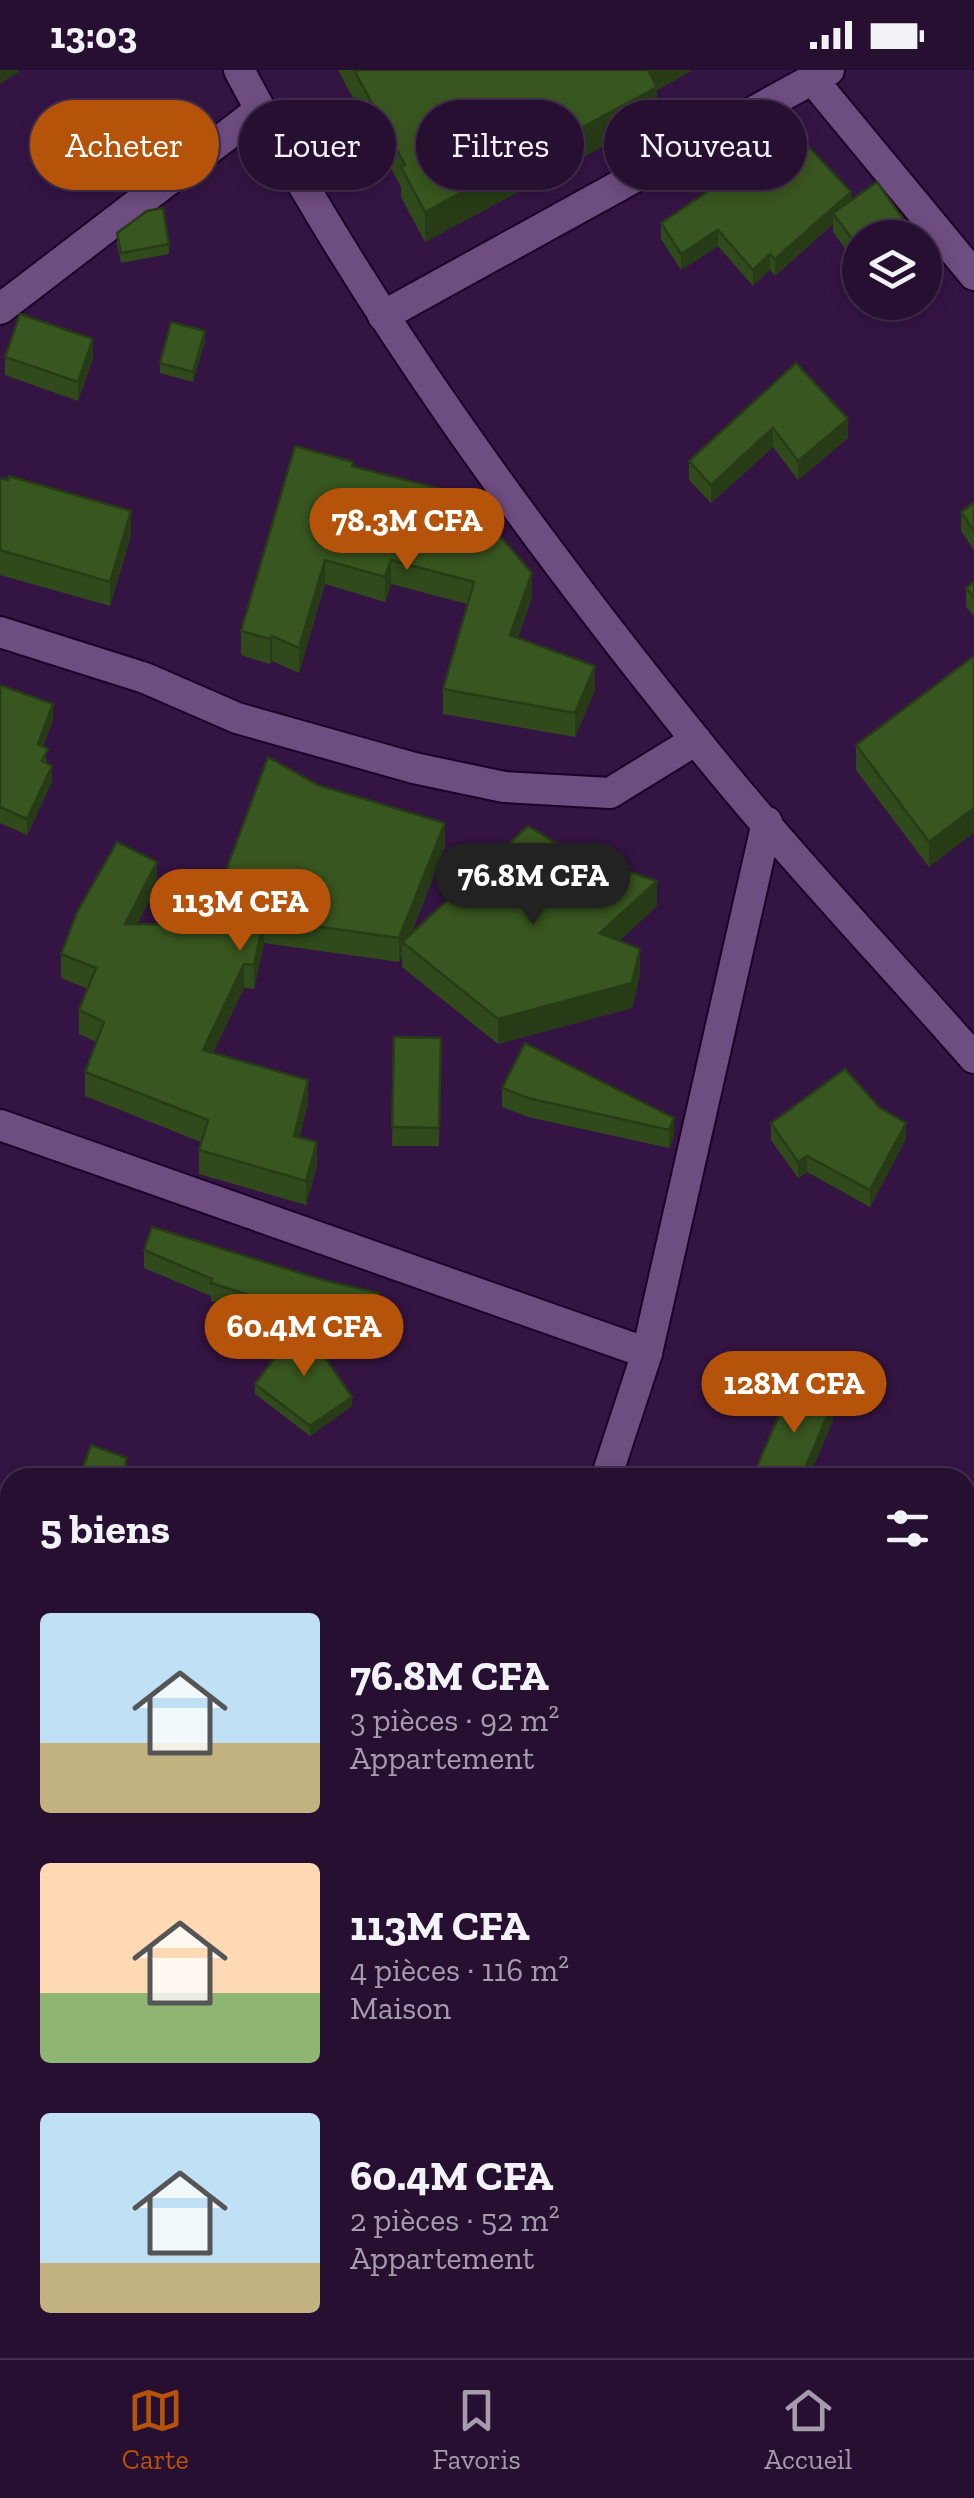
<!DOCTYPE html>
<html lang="fr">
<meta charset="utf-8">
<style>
:root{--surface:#270f32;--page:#331d3e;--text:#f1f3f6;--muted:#a49cac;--line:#432f4d;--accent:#b45309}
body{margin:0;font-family:"Zilla Slab",serif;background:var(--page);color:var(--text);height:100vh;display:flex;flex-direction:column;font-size:38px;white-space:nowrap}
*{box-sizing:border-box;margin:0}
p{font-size:32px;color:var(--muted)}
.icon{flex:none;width:55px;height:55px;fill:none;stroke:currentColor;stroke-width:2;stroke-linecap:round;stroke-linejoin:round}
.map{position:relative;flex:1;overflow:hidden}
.details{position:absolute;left:0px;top:1398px;width:975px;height:892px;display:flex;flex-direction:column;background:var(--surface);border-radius:30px 30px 0 0;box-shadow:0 5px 15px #0003,0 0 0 2px var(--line)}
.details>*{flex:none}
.banner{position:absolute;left:30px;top:30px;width:915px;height:90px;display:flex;gap:20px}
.fabs{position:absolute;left:842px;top:150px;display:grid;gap:20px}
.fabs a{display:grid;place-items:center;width:100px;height:100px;border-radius:50%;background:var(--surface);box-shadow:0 5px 15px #0003,0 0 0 2px var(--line);font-size:50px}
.price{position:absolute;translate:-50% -85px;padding:0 22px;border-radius:35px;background:var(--accent);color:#fff;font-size:32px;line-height:65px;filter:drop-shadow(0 2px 5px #0008)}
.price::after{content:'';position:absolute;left:50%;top:60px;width:30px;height:22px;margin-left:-15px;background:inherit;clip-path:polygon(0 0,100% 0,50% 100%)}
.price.active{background:#222;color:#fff}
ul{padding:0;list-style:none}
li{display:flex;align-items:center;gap:30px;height:250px;padding:0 40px}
li span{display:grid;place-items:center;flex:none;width:280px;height:200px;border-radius:10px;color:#555}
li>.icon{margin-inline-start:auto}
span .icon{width:120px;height:120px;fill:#fffc;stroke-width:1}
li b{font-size:42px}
h2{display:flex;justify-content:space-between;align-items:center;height:120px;padding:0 40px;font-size:42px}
.pill{padding:0 35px;border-radius:45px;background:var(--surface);box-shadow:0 5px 15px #0003,0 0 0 2px var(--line);font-size:35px;line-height:90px}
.pill.active{background:var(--accent);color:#fff}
.status{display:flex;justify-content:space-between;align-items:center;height:70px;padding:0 50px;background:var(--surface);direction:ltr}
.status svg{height:28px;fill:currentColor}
.tab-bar{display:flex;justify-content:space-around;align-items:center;height:140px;border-top:2px solid var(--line);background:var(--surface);font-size:28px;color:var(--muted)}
.tab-bar a{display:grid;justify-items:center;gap:5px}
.tab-bar .active{color:var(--accent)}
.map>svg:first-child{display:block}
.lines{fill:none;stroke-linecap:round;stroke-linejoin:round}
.minor-casing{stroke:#1b0028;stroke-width:34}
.minor{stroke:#6e4d80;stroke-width:30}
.wall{fill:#304a1b}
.shaded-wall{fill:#273c16}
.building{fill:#38561f;stroke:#273c16;stroke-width:2.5}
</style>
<div class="status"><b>13:03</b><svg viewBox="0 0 49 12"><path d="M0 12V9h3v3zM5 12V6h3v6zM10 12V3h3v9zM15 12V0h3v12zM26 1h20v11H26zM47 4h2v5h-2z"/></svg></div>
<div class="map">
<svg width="974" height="2288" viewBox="0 0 974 2288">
<rect width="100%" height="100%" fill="#341443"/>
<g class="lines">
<defs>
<g id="minor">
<path d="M239,0C365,239 526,459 695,669C783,779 881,882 974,988"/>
<path d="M812,9L974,205"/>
<path d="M0,239L260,40"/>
<path d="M383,246L829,0"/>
<path d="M0,562L145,608L237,648L414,698L504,717L610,723L696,670"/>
<path d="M0,1055L647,1283L606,1408"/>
<path d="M647,1283L767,752"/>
<path d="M0,1579L10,1582"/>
<path d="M965,1890L974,1896"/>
<path d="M0,2166L10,2168"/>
<path d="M492,2280L516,2288"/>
<path d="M232,2288L236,2280"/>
</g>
</defs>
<use href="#minor" class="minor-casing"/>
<use href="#minor" class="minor"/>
</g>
<g class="wall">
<path d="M338,0H691V1L657,20V47L425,172L401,127V117Z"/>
<path d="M750,97L851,131L903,167L860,199L833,162V154L775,206L770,200L753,216L718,176L681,200L661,169V153L708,121V112Z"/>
<path d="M117,163L169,174V184L121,193L117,173Z"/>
<path d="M205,271L193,312L160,303V293Z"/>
<path d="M5,287L93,288L78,331L5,305Z"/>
<path d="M796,293L848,368L798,410L773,377L711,433L689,410V391Z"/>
<path d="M353,396L532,527L518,568L595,620L575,667L443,644V619L467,534L391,514L385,532L325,514L299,603L272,591L270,594L241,585V561Z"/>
<path d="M0,408L131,466L110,536L0,505Z"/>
<path d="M974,433V480L961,461V442Z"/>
<path d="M974,512V546L966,537V518Z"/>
<path d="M974,586L929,797L856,700V675Z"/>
<path d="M0,615L53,650L43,677L52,712L27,765L0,753Z"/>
<path d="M318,715L445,777L411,864L657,836L619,871L640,904L632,938L498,974L402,897V885L399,892L264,873L254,919L244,918L213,983L308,1034L299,1067L317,1096L306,1135L199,1104V1080L201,1072L85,1026V1002L96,972L79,964V940L88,919L61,908V884L157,816L137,854L206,855Z"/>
<path d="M394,967L441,968L439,1076H392Z"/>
<path d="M502,1018L674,1048V1066L669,1078L528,1047L502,1037Z"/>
<path d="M771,1053L906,1069L870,1137L807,1102L798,1108L771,1070Z"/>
<path d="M144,1180L379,1241L367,1284L299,1250V1255L352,1336L310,1366L255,1324V1314L297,1258L211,1231V1226L144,1198Z"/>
<path d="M966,2033L974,2036V2183L965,2181Z"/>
</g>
<g class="shaded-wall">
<path d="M0,0H19V2L0,14Z"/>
<path d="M646,0H691V1L657,20V47L425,172V142Z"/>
<path d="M851,122V139L833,143V154L775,206V189Z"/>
<path d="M903,149V168H877Z"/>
<path d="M718,160V176L681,200V184Z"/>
<path d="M770,184V200L753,216V200Z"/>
<path d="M205,261V271L193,312V302Z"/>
<path d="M93,269V288L78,331V312Z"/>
<path d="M848,349V368L798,410V391Z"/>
<path d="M773,358V377L711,433V415Z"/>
<path d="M131,441V466L110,536V512Z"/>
<path d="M325,490V514L299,603V578Z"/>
<path d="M391,490V514L385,532V507Z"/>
<path d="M532,503V527L510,590V565Z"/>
<path d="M272,566V591L270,594V569Z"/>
<path d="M595,596V620L575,667V643Z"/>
<path d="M53,634V650L38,690V674Z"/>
<path d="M52,696V712L27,765V749Z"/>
<path d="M974,738V763L929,797V772Z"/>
<path d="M445,753V777L406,875L402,872V885L399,892V868Z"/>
<path d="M157,792V816L125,878V854Z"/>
<path d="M657,811V836L600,888V863Z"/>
<path d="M264,849V873L254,919V895Z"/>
<path d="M640,879V904L632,938L498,974V949Z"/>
<path d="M244,894V918L203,1004V980Z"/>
<path d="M308,1010V1034L294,1090V1066Z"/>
<path d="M674,1048V1066L669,1078V1060Z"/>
<path d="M906,1053V1069L870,1137V1120Z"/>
<path d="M317,1072V1096L306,1135V1111Z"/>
<path d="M807,1086V1102L798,1108V1092Z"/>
<path d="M379,1223V1241L367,1284V1266Z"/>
<path d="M352,1327V1336L310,1366V1356Z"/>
<path d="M833,1332V1351L809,1408H801Z"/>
<path d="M127,1388V1408H121Z"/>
<path d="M5,1960V1977L0,1986V1969Z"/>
<path d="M208,2280H216L214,2288H203Z"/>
</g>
<g class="building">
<path d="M354,0H648L657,17L425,142L401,97L405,95Z"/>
<path d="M791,58L851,122L775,189L770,184L753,200L718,160L681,184L661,153L713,118L708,112L739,85L750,97Z"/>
<path d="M877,112L903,149L877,168H860V180L833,143Z"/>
<path d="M163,138L169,174L121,183L117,163L147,141Z"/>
<path d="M20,244L93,269L78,312L5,287Z"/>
<path d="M171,252L205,261L193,302L160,293Z"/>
<path d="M796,293L848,349L798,391L773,358L711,415L689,391Z"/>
<path d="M295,376L353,392L352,396L464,425L532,503L510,565L595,596L575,643L443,619L474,512L391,490L385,507L325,490L299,578L272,566L270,569L241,561Z"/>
<path d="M9,406L131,441L110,512L0,480V408L8,410Z"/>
<path d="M974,433V461L961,442Z"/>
<path d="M974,512V527L966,518Z"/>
<path d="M974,586V738L929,772L856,675Z"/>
<path d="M0,615L53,634L38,674L48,679L42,691L52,696L27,749L0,737Z"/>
<path d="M268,687L318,715L445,753L399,868L264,849L254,895L244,894L203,980L308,1010L294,1066L317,1072L306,1111L199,1080L208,1050L85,1002L104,952L79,940L96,898L61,884L77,842L117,772L157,792L125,854L206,855Z"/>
<path d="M528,756L573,783L657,811L600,863L640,879L632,913L498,949L402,872Z"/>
<path d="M394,967L441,968L439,1058L392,1057Z"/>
<path d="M525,973L674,1048L669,1060L528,1028L502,1018Z"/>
<path d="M845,999L879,1037L906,1053L870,1120L807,1086L798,1092L771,1053Z"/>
<path d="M152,1157L323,1210L379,1223L367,1266L290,1227L299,1241L211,1213L212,1209L144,1180Z"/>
<path d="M301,1252L352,1327L310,1356L255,1314Z"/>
<path d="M792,1315L833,1332L801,1408H752Z"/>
<path d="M91,1375L127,1388L121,1408H79Z"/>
<path d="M0,1957L5,1960L0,1969Z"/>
<path d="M966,2033L974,2036V2165L965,2162Z"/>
<path d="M965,2269L974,2270V2288H962L963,2280H965Z"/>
<path d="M31,2280H208L203,2288H26Z"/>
</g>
</svg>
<div class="fabs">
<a><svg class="icon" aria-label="layers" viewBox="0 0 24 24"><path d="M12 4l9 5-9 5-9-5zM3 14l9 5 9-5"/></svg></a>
</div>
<b class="price" style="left:407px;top:503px">78.3M CFA</b>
<b class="price active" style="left:533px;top:858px">76.8M CFA</b>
<b class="price" style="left:240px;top:884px">113M CFA</b>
<b class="price" style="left:304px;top:1309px">60.4M CFA</b>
<b class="price" style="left:794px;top:1366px">128M CFA</b>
<div class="banner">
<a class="pill active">Acheter</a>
<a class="pill">Louer</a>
<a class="pill">Filtres</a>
<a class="pill">Nouveau</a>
</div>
<section class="details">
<h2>5 biens<svg class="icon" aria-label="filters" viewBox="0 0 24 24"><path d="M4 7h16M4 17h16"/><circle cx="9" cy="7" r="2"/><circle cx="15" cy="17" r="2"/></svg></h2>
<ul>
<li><span style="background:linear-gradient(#bfe0f5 65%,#c2b280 0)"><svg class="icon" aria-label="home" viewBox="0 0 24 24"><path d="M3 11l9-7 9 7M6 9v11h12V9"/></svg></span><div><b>76.8M CFA</b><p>3 pièces · 92 m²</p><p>Appartement</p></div></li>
<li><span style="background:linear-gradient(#ffd9b3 65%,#8fb573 0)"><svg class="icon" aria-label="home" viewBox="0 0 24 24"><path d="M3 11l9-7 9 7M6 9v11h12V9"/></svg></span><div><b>113M CFA</b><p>4 pièces · 116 m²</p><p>Maison</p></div></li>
<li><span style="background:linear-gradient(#bfe0f5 75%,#c2b280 0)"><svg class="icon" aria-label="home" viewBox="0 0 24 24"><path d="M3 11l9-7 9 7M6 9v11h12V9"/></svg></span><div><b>60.4M CFA</b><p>2 pièces · 52 m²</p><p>Appartement</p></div></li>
</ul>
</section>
</div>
<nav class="tab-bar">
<a class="active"><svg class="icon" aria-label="map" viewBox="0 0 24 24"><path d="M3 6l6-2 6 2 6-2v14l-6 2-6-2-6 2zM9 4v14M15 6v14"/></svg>Carte</a>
<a><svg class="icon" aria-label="saved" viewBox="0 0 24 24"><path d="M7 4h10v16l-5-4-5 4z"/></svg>Favoris</a>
<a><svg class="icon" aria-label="home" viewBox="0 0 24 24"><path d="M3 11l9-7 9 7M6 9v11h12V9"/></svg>Accueil</a>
</nav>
